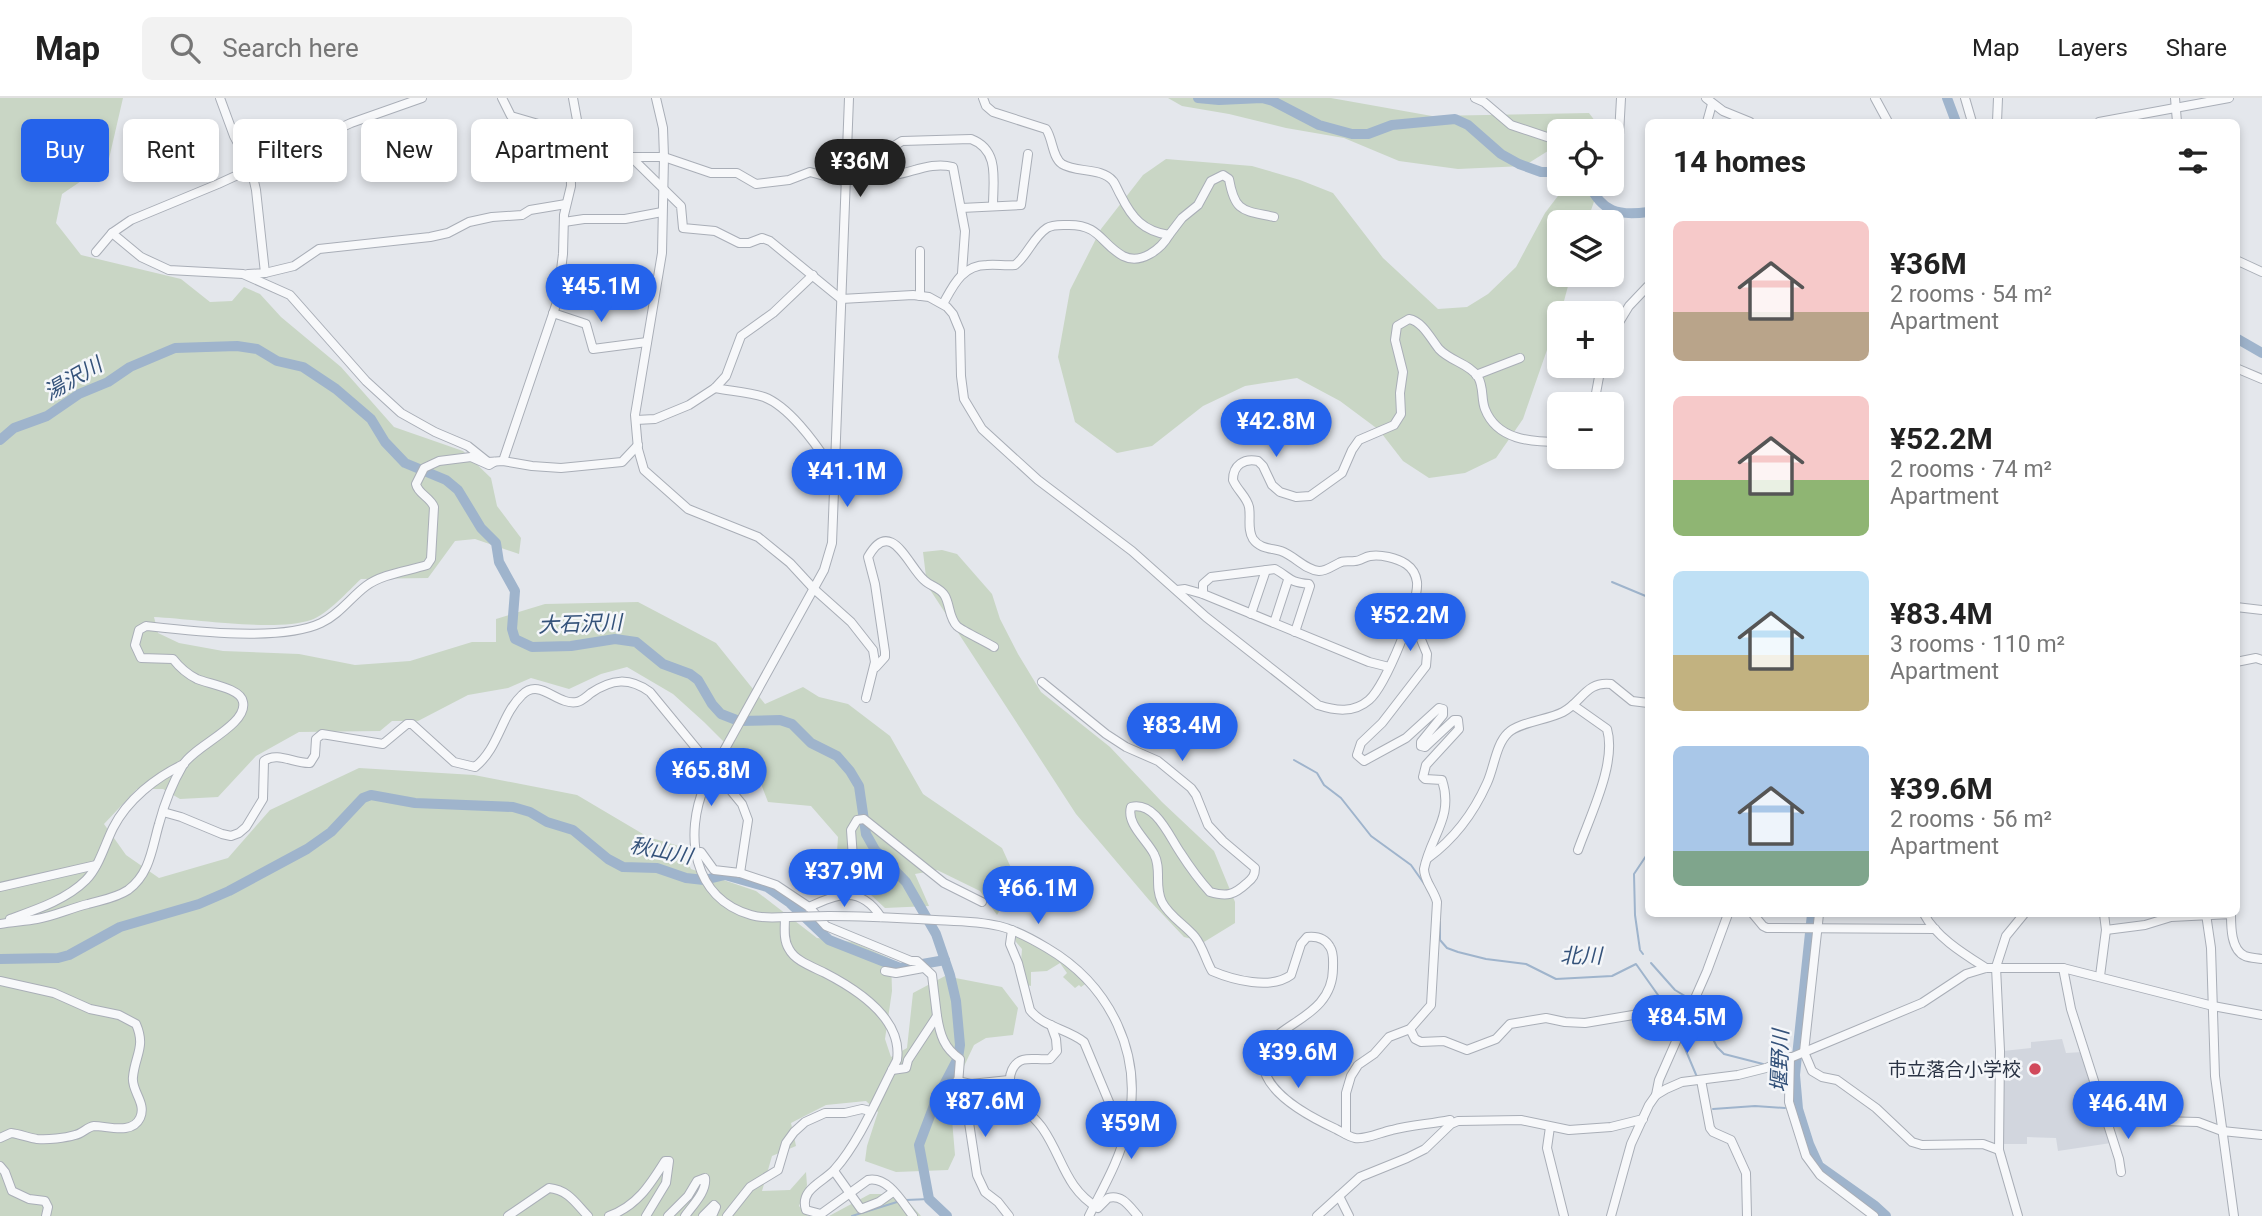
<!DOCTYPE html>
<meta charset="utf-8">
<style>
:root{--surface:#fff;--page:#f2f2f2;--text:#222;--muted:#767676;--line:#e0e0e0;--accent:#2563eb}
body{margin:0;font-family:Roboto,"Noto Sans JP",sans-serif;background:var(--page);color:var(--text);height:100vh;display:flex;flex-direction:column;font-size:26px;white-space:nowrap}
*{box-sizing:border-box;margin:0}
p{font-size:23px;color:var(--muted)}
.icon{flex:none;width:38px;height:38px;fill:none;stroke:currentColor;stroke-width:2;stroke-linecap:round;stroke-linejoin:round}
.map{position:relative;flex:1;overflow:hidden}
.side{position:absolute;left:1645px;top:21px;width:595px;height:798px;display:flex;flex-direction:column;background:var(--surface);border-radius:10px;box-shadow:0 4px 10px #0003}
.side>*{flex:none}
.top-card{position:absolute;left:21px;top:21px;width:665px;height:63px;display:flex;gap:14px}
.controls{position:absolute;left:1547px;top:21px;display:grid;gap:14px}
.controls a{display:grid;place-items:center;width:77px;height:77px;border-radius:10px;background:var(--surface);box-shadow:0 4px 10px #0003;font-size:35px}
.price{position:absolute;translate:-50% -60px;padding:0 16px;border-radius:24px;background:var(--accent);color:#fff;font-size:23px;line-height:46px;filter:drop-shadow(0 2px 4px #0008)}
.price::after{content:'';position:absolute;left:50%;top:42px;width:21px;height:16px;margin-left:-10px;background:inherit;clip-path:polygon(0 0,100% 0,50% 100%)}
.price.on{background:#222;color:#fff}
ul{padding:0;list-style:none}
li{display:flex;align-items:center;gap:21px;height:175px;padding:0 28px}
li span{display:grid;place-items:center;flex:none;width:196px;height:140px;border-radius:10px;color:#555}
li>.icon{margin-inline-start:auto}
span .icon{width:84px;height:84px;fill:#fffc;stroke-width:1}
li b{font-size:30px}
h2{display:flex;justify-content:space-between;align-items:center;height:84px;padding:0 28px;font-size:30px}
.pill{padding:0 24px;border-radius:10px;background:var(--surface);box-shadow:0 4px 10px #0003;font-size:24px;line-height:63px}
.pill.on{background:var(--accent);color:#fff}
header{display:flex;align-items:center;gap:42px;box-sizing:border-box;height:98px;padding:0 35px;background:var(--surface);border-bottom:2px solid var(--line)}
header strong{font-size:33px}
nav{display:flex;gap:38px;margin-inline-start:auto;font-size:24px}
.search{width:490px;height:63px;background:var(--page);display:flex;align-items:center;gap:18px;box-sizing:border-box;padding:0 24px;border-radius:10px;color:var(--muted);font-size:26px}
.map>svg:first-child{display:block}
.built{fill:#d2d6de}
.green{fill:#c9d6c5}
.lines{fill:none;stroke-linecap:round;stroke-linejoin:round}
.stream{stroke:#9fb4cc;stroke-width:2}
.river{stroke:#9fb4cc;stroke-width:10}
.minor-casing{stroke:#a9aeb7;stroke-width:10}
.minor{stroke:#f7f8fa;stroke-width:8}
.minor-bridge-casing{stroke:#a9aeb7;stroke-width:10;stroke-linecap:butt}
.minor-bridge{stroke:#f7f8fa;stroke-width:8}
.poi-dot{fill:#d1495b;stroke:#f4f6f9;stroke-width:2.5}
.labels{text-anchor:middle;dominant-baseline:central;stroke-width:5;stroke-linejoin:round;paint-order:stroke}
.poi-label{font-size:19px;fill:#2b3445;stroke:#f4f6f9;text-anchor:end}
.water-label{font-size:21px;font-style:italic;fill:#34527a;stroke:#f4f6f9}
</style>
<header>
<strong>Map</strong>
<div class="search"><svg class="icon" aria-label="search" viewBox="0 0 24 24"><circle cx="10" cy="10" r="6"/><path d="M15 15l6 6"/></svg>Search here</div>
<nav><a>Map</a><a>Layers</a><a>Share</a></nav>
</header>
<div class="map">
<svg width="2262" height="1118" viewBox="0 0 2262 1118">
<rect width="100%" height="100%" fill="#e4e7ec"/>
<path class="built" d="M2062,941L2066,955L2083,954L2111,1045L2058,1053L2056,1040L2027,1039V1046H2002L2003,953L2031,950V944Z"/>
<g class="green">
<path d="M0,0H123L108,65L62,96L56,125L81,157L181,181L210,204L232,203L244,189L260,196L281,219L341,269L394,329L463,353L491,380L497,408L521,440L519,456L475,441L455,443L428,480L361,481C348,493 328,516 311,522C275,534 195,521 154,519L158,535L179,545L223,553L299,556L355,567L410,563L472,544H496V521L545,506L638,504L716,545L765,606L803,589L819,599L848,606L890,638L923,696L1002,750L1017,783L997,817L980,793L937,772L915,776L929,808L885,810L844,772L836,769L838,739L811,708L768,704L758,678L704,624L673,596L627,569L601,576L569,591L531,580L508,590L468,597L418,623H392L380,633L299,634L256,658L218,699L180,701L163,691H137L104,726L126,757L159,780L228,760L270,712L359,670L474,677L577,697L648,739L679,748L691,771L756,793L817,840L853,844L891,861L892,893L885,941L891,959L907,950L913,895L945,878L1002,889L1018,910L1013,937L986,940L974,947L950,998L955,1057L948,1072L896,1074L865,1063L867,1048L878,1014L866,1003L826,1007L791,1025L796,1048L772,1058L762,1093L790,1092L806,1074L807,1087L799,1108L808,1118H0Z"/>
<path d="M1168,0H1331L1432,18L1589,15L1595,23L1579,33H1559V46L1524,68L1458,71L1399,63L1344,40L1286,30L1229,16L1182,8Z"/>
<path d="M1166,61L1252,68L1300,82L1333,95L1383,160L1438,211L1467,209L1488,196L1516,169L1545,115L1567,86H1600L1587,124H1559V177H1571L1564,203L1523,321L1496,360L1465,375L1429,380L1403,363L1379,332L1340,303L1297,280L1245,288L1203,308L1152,348L1117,355L1075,324L1058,259L1070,192L1101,131L1143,77Z"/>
<path d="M942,452L957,456L992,496L1000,521L1018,556L1041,594L1110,649L1162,704L1214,753L1235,804V825L1204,844L1184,839L1149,802L1076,716L927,487L923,454Z"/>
<path d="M1019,838L1031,843L1088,884L1081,889L1079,887L1075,890L1063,879L1067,875L1060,865L1047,873L1031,874V888L1027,887L1021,864L1022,851L1016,844L1015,839Z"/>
<path d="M870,1096H901L921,1118H829Z"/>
</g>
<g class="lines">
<g class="stream">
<path d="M1612,484L1648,499"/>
<path d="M1294,662L1317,675L1324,687L1341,700L1371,738L1411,767L1425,787"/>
<path d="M1440,824V842L1447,850L1458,854L1486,861L1526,866L1556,881L1612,878L1636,866L1675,921"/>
<path d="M1643,856L1640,852L1635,817L1634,776L1648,755"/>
<path d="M1651,865L1675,892L1690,901"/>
<path d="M1696,908L1717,949L1724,956L1763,966"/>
<path d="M1681,941L1697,979"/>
<path d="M1777,970L1786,978"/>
<path d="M1713,1011L1755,1008L1785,1010"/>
<path d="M906,1102L929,1101"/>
<path d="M852,1118L897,1104"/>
</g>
<g class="river">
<path d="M1198,0L1219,2L1262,0L1273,3L1319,27L1352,36H1368L1392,27L1455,21L1468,27L1501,56L1519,66L1541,74H1559"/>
<path d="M1947,0L1956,24"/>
<path d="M1589,86C1602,114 1618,118 1648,114"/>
<path d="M2236,240L2262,255"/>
<path d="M0,342L14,330L47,318L79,296L108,284L130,269L175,250L237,248L257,251L277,263L303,269L336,291L371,321L385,344L405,365L446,382L458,392L481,430L496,445L499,464L515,493L512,531L515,541L532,549L571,548L615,541L636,544L663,566L690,576L698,582L712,606L721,616L739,623L780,622L792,626L811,645L837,658L850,673L859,688L866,736L875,752L906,784L936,836L950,877L956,903L960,947L958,960L936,1002L919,1047L929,1101L947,1118"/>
<path d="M1812,816L1795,977L1798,1011L1809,1046L1819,1068L1874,1107L1886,1118"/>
<path d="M0,861L58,860L69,857L120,829L199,806L229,793L307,751L331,734L363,700L371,697L415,705L513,709L530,714L547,724L573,732L608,761L623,769L657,770L686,780L704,782L725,777L767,789L790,805L829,842L900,870L945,862"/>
</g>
<defs>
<g id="minor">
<path d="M220,0L234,38L251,70L256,92L265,175L248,176"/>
<path d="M502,0L511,18L559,32L631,59L681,108L683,130L715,133L739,145H749L762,140L770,143L841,201L913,197L929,199L947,209L953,216L960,233L961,278L964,301L982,331L1038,382L1132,453L1206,519L1318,607C1336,613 1354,615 1369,602C1386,587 1419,506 1417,484C1416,477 1412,470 1406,466C1397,460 1380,456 1370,458C1364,459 1360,463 1355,463C1349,464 1344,462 1339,465C1332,468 1327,473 1319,473C1305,472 1295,458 1281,453C1271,450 1260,451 1253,441C1247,431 1251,420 1249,409C1247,399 1237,392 1233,382C1233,367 1244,360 1258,363L1263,368L1272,387L1280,394L1296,399L1310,398L1342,375L1352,352L1359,342L1394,327L1401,316L1400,295L1403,274L1395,242L1397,228L1409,221C1422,223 1431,241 1439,251C1450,263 1470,266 1478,279C1484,289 1481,301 1485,311C1497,342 1531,344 1559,344"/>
<path d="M656,0L663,30L664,59L662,155L635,317L638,351L644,372L688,411L758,439L790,465L814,491L851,524L873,552L875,564L866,600"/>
<path d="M983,0L986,8L993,14L1046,31C1053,41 1052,59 1062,66C1076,75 1101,69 1113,83C1116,87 1118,93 1121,98C1132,120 1143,133 1169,137L1182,120L1198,107L1211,83L1223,77L1229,81C1235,115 1243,112 1274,119"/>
<path d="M1475,0L1484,4L1511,27L1559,43"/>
<path d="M1706,0L1723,13L1750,24"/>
<path d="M1875,0L1888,24"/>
<path d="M1965,0L1972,24"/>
<path d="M2175,0L2177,24"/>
<path d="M1707,24L1712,6"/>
<path d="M1997,24L1998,0"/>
<path d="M2099,24L2229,0"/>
<path d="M1612,46L1619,37L1621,0"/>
<path d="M631,59H664L711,75H737L756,86L789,82L810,74L846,84"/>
<path d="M846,71H886L889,68L894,48L902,43L971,41C1000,52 993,82 993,108"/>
<path d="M879,71V78C905,80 927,62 953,69L965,133L962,175"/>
<path d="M961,110L1021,107L1028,56"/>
<path d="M564,124L584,121H625L662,114"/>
<path d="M112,135L141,159L169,172L243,176L290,197L366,283L401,315L435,334L468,348L488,364L503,363L532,368L561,370L622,364L638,347"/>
<path d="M920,153V198"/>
<path d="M96,154L112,135L131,122L218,86L351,25L422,0"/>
<path d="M2236,162L2262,174"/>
<path d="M265,175L294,168L319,151L430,139L448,135L469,124L492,119L522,117L530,112L566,106"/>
<path d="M943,206C953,188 962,167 987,167C996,166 1005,168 1015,167C1028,157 1033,139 1047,130C1053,126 1062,127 1069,127C1100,127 1100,145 1123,158C1141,167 1161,151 1169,137"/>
<path d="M553,215L586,226L593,251L647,244"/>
<path d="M1612,236L1629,208L1648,188"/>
<path d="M2236,270L2262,281"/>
<path d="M1476,277L1520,260"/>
<path d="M715,290C730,293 749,294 764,299C788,308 814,343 828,365L834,366"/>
<path d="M1594,306L1601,268"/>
<path d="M636,322L655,321L689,307L715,290L726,278L741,238L773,215L813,177"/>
<path d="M503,363L557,204L563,156L564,117L571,88L570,37L577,22L573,0"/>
<path d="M1177,492L1185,491L1203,496L1369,564L1389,569"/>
<path d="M1203,496V486L1211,479L1275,471C1291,480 1288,484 1309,486L1310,488L1295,534"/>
<path d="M2236,509L2262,512"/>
<path d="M1251,516L1266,472"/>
<path d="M1274,525L1288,482"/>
<path d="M2236,564L2256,560L2262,562"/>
<path d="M876,569L885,559V554L875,486L868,459C891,418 908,468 924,482C931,489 940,489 945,498C950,507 949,520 957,528C961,532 986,544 994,549"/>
<path d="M1042,584L1106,636L1126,649L1158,663L1191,690L1196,697L1208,727L1223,743L1255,770C1255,777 1253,780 1247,785C1234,797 1227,799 1210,794C1199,782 1189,768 1180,754C1169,738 1155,703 1131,709C1126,726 1147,742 1154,756C1162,771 1154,788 1162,804C1169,818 1185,827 1195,839C1203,849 1206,863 1212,873C1233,882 1271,892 1291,877L1301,846L1307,839C1316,838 1325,840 1330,849C1334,855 1333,863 1333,870C1333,920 1274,925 1265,954C1253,990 1310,1019 1336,1031C1342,1034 1349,1039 1355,1040C1366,1042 1381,1034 1392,1032C1411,1027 1431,1026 1450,1022"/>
<path d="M1573,607L1607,631C1617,665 1590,718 1578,752"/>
<path d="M163,714L181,719L222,736L231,738L239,735L246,729L263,701L264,663C277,653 295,666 310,665L315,657L316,641L322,636L383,646L407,626H412L454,664L475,669C499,650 501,617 522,597C540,579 557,608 577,604C582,603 587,598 591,595C612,581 629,579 650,594L742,706L748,722L740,775"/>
<path d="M695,755L701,754L714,772L740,775L776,787L809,809L826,828L911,863H917L932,877L937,918"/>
<path d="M1428,760C1454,741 1474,714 1487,685C1494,670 1496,646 1508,635C1519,624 1548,622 1563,614C1582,604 1586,583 1611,586L1632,603L1648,605"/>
<path d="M0,789L96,767"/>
<path d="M839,797L854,774L851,732L857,722L864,721L944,785L982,804"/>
<path d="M809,809C838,796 860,787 881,819"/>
<path d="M1753,816L1763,828L1767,830L1935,831"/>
<path d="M1819,816L1804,954L1812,973L1822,979L1837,982L1876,1010L1912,1044L1922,1047L1983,1046L1999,1052"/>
<path d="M1924,816C1936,839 1964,856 1986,870"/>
<path d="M2206,816L2211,850L2215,978L2234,1118"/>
<path d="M829,818C865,818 900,820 935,822C957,823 978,823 999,828C1016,832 1032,841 1047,850C1110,887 1145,957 1127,1030C1120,1061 1103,1090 1089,1118"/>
<path d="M785,819C785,829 783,842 789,851C795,863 813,869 825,875C858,892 903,921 897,962C879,996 860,1043 835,1071C824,1084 799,1091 806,1112L821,1116L868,1082C888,1078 902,1104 913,1118"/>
<path d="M789,819C776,819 763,821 751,817C692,800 684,736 705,687L824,472L832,445L849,0"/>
<path d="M10,821C35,812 66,802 86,782C99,769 105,746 113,730C127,702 156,679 184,666"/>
<path d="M0,826C12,824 25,823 37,821C54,818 71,810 88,806C102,802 116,800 128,792C150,776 152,750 159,726C164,707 173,684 183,667C194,648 248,627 243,604C241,590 208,586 197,581C187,576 180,570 173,561L141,560L135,547L139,532L146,528C190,533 281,544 321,525C340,516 350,500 366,488C382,476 408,473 427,467L431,461L434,409C430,399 418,396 416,386L424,370L439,363L471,359L489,367L494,364"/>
<path d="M1012,832L1010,846L1018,865L1030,912C1043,929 1068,931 1084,944L1124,1040"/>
<path d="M2106,832L2145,827L2171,819L2231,816C2231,829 2231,852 2245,858C2250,860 2257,860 2262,861"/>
<path d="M2063,870L2071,911L2119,1061L2121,1074"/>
<path d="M885,873L896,875L923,870"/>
<path d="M2100,878L2106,832L2104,816"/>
<path d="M0,883L54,895L90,911L119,917L136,926C146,949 135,957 133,979C131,993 147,1005 140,1020C132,1037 108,1028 94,1028C87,1029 82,1036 75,1037C65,1040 48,1042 37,1041C29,1040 20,1036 11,1035L0,1040"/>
<path d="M1051,927L1056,941L1057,953L1050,961C1036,963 1020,955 1012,972C1008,981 1010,990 1015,998C1022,1011 1035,1019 1043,1031C1063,1060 1065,1090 1098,1110L1108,1100C1122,1096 1129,1108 1138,1118"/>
<path d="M1410,931L1415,941L1421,944L1444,943L1467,952L1496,941L1510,926L1546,920L1565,924L1585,925L1633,917L1684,928"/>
<path d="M1790,959L1789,1004L1806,1058L1820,1077L1874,1118"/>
<path d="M892,972L906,970L908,962L937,918C940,937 944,950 960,961L957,999L968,1018L977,1077L985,1094L998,1104L1009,1118"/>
<path d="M1701,982L1710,1030L1713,1034L1731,1042L1746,1075L1747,1118"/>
<path d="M957,983L971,986L1009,982"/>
<path d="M1656,997L1659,982L1707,873L1728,816"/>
<path d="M2105,1021L2152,1019L2159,1023L2198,1024L2222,1033L2262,1037"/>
<path d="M1550,1029L1547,1050L1564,1118"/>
<path d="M1346,1036V995L1351,978L1358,967L1374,956L1389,939L1410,931L1431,907L1437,804C1434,792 1424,783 1424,771C1431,737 1454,719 1442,682L1425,681L1423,679L1426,667L1459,631L1458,622H1454L1425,649L1421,648V644L1443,617V611L1439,610L1406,640L1364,663L1357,657L1361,645L1382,625L1426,568L1427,556L1420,539L1415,533L1405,531"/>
<path d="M0,1068L5,1074L12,1093L29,1101L45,1103L48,1109L46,1118"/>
<path d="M834,1073L861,1111L879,1104L893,1094"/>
<path d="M1339,1098L1349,1118"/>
<path d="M508,1118L549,1090C569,1092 576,1106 588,1118"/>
<path d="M609,1118C637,1108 650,1087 665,1063H669L666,1085L646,1118"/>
<path d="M668,1118L688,1098L697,1083L705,1080C707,1093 693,1107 685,1118"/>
<path d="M703,1118L714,1107L716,1109L712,1118"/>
<path d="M727,1118L750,1089L778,1072L786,1045L794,1034L805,1024L825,1015H845L862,1011L870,1013"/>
<path d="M1317,1118L1360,1079L1407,1060L1425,1051L1451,1026L1458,1023L1521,1022L1569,1032L1611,1029L1643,1021"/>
<path d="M1611,1118L1631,1046L1649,1007L1656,997L1666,991L1682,984L1738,977L1766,970L1922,905L1966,876L1986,870H2063L2213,908L2262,917"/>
<path d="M2018,1118L1999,1052L2000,953L1996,869L2006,838L2024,816"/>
</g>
</defs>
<use href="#minor" class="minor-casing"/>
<use href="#minor" class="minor"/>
<defs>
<path id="minor-bridge" d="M789,819L829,818"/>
</defs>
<use href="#minor-bridge" class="minor-bridge-casing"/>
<use href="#minor-bridge" class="minor-bridge"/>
</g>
<circle class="poi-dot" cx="2035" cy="971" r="7"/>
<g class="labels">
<g class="poi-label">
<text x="2021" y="971">市立落合小学校</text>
</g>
<g class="water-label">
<text transform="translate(73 281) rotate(-30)">湯沢川</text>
<text transform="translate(580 526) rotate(-2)">大石沢川</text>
<text transform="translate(661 753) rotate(11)">秋山川</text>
<text x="1581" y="858">北川</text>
<text transform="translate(1780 963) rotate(-88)">堰野川</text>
</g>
</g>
</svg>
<div class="controls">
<a><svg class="icon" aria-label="locate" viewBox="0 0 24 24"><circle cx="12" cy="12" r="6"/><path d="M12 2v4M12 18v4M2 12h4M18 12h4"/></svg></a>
<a><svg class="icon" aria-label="layers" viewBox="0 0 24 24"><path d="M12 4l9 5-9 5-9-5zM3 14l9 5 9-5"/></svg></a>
<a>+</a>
<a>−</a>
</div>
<b class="price on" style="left:860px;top:101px">¥36M</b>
<b class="price" style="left:601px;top:226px">¥45.1M</b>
<b class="price" style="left:1276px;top:361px">¥42.8M</b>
<b class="price" style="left:847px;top:411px">¥41.1M</b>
<b class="price" style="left:1410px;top:555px">¥52.2M</b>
<b class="price" style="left:1182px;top:665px">¥83.4M</b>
<b class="price" style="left:711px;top:710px">¥65.8M</b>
<b class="price" style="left:844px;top:811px">¥37.9M</b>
<b class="price" style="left:1038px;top:828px">¥66.1M</b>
<b class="price" style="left:1687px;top:957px">¥84.5M</b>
<b class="price" style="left:1298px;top:992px">¥39.6M</b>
<b class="price" style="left:985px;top:1041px">¥87.6M</b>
<b class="price" style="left:2128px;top:1043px">¥46.4M</b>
<b class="price" style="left:1131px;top:1063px">¥59M</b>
<div class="top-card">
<a class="pill on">Buy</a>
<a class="pill">Rent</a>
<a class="pill">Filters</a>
<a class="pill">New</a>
<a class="pill">Apartment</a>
</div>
<section class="side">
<h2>14 homes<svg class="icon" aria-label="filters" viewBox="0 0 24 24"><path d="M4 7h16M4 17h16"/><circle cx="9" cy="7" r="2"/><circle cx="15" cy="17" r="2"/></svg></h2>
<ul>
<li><span style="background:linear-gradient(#f6c9c9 65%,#b9a48a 0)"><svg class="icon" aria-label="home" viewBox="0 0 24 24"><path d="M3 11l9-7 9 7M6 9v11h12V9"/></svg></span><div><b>¥36M</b><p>2 rooms · 54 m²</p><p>Apartment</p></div></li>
<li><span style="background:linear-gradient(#f6c9c9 60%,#8fb573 0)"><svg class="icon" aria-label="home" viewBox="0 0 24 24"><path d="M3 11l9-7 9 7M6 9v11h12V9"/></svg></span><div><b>¥52.2M</b><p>2 rooms · 74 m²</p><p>Apartment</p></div></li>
<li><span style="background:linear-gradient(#bfe0f5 60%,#c2b280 0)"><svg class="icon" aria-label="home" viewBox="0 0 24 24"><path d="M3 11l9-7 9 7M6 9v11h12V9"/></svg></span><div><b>¥83.4M</b><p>3 rooms · 110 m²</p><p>Apartment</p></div></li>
<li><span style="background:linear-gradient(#a9c7e8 75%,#7fa58c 0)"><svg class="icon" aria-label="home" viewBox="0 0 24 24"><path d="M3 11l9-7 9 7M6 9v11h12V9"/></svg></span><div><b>¥39.6M</b><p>2 rooms · 56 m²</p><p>Apartment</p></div></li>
</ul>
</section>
</div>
